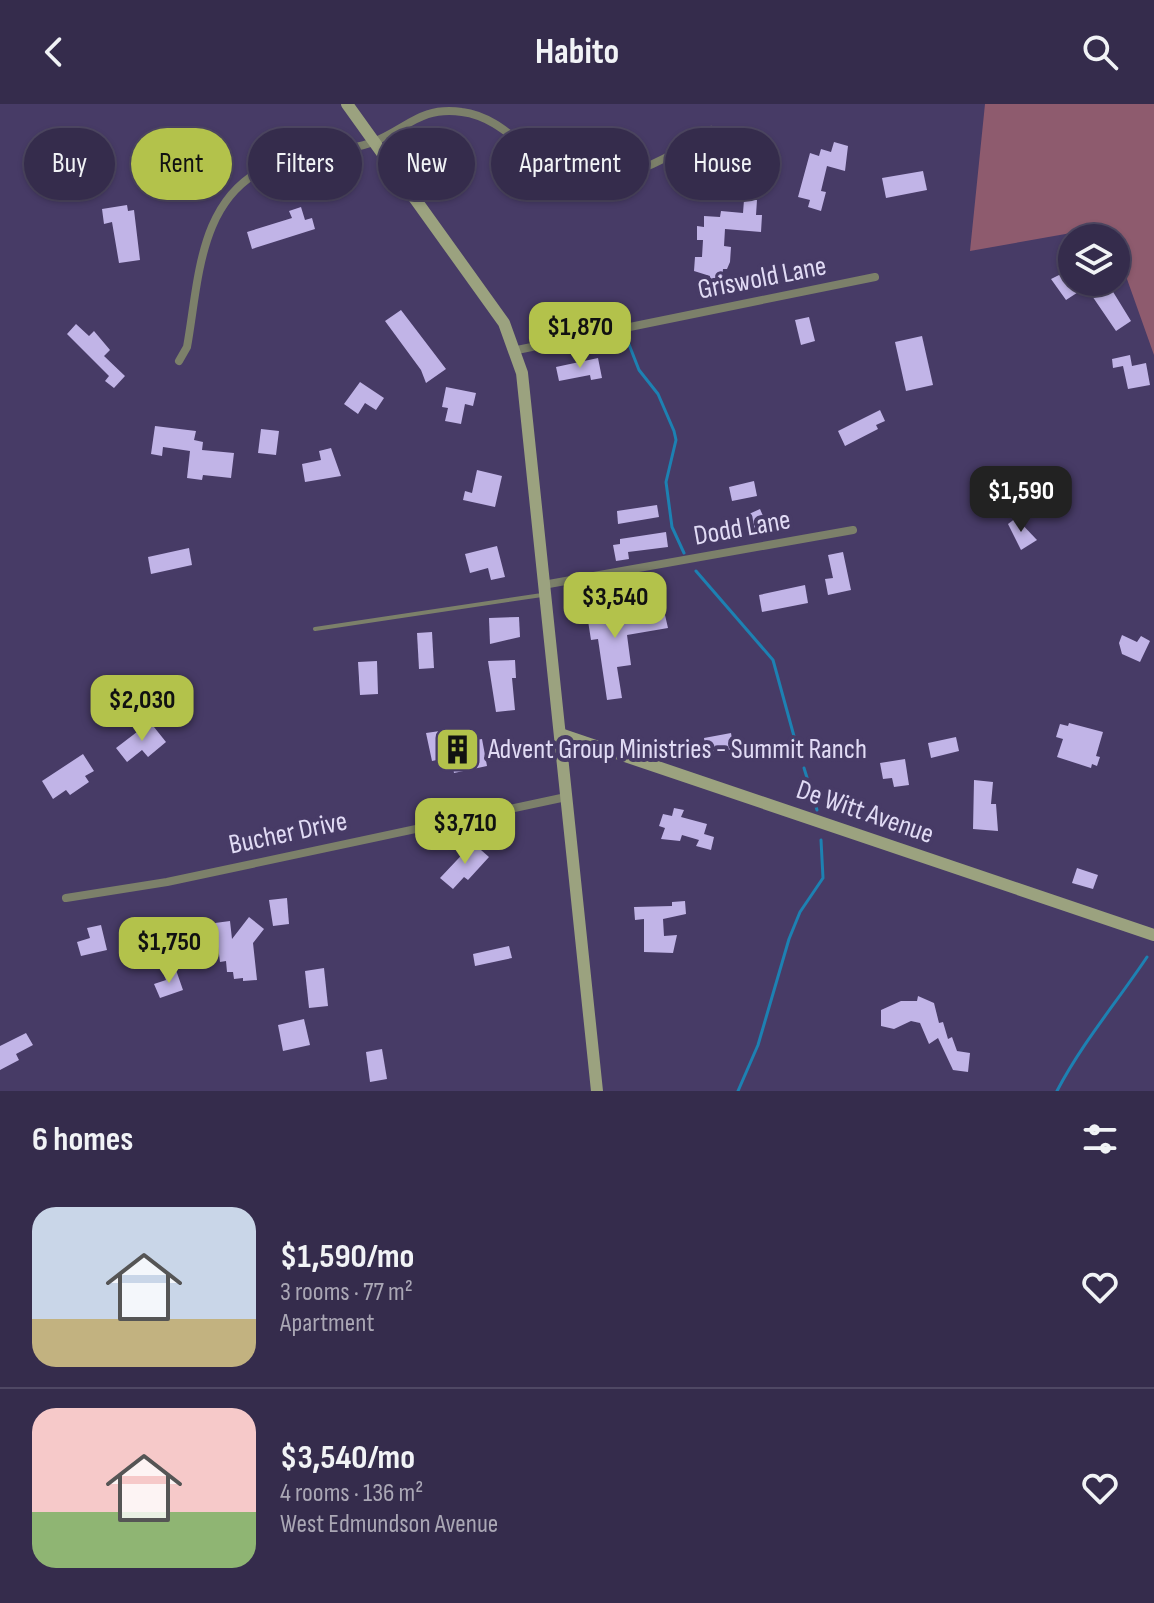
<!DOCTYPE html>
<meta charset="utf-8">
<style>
:root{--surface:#352c4c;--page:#3d3453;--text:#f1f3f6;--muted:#aaa7b5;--line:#4f4864;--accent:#b3c24b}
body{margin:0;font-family:"Sofia Sans Condensed",sans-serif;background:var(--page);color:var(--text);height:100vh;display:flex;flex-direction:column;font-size:30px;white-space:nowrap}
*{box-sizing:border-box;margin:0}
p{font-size:26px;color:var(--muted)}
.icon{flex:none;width:44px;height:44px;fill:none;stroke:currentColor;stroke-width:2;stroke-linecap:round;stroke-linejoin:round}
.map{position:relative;height:987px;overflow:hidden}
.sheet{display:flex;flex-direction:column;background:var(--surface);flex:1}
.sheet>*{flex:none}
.hud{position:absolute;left:24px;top:24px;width:1106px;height:72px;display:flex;gap:16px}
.fabs{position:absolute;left:1058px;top:120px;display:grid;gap:16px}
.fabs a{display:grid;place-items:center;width:72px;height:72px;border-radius:50%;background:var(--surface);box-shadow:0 2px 6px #0004,0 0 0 2px var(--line);font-size:40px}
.price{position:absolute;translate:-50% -68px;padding:0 18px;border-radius:16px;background:var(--accent);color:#111;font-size:26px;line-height:52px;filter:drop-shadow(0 2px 4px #0008)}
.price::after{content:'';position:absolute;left:50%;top:48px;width:24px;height:18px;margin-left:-12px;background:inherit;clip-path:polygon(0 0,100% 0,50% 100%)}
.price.on{background:#222;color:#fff}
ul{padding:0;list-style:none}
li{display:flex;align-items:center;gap:24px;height:200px;padding:0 32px}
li+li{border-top:2px solid var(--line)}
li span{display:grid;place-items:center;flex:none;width:224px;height:160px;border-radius:24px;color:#555}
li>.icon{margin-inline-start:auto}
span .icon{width:96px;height:96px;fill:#fffc;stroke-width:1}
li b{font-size:34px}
h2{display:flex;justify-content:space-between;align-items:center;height:96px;padding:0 32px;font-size:34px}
.pill{padding:0 28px;border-radius:36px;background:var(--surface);box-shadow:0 2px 6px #0004,0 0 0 2px var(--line);font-size:28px;line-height:72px}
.pill.on{background:var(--accent);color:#111}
header{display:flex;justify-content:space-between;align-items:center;height:104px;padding:0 32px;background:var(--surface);font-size:36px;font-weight:700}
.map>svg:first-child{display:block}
.green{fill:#8e5b6e}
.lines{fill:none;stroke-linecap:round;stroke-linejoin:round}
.stream{stroke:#1d81b2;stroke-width:3}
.building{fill:#c1b4e7}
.lane{stroke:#7c806a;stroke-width:4}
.street{stroke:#7c806a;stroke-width:8}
.secondary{stroke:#9ba27f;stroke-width:12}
.labels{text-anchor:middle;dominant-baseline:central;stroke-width:8;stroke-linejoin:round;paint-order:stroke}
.street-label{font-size:28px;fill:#e1dbf5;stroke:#473b66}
.poi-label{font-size:28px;fill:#e1dbf5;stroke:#473b66;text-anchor:start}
</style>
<header><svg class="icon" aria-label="back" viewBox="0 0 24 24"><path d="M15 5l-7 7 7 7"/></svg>Habito<svg class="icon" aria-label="search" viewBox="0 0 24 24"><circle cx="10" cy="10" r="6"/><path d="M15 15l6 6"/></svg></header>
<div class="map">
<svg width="1154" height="987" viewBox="0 0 1154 987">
<rect width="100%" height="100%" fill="#473b66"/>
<path class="green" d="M985,0H1154V251L1122,161L1116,155V134H1096L1088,126L970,147Z"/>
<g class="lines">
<g class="stream">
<path d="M628,238L639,266L658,290L674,327L676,336L666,378L672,423L684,449"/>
<path d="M696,467L773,556L800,654"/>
<path d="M804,664L817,706"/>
<path d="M738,987L758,941L789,835L800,808L823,774L821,736"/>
<path d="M1057,987C1082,939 1117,898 1147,853"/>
</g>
</g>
<g class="building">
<path d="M834,38L848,42L845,67L827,62L821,87L826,88L821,107L808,103L810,96L798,93L810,49L819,52L821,45L831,48Z"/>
<path d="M923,67L927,86L886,94L882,74Z"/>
<path d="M744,96H757L756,111H762L761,128L725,125L724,142L731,143L730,158L727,165H723L722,177H709L710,172L694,167L695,153H702L703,136H697V122L704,123V112L720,113L721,107L743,109Z"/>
<path d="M127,101L128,107L134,106L140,156L119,159L112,118L104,120L102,105Z"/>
<path d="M301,103L305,116L312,114L315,125L252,145L247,128L292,114L289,107Z"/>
<path d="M1061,170L1067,178H1107L1131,217L1116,227L1086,183L1066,196L1051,175Z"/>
<path d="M401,206L446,265L426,279L421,266L385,217Z"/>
<path d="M809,213L815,237L801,241L795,216Z"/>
<path d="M76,220L89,232L94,227L110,246L104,252L125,272L114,284L105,277L109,272L67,230Z"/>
<path d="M922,232L933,281L906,287L895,238Z"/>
<path d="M1130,251L1132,262L1146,259L1150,281L1128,285L1123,262L1113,264L1112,255Z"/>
<path d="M598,254L602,274L591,276L590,271L559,277L556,263Z"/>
<path d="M360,278L384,294L376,306L365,299L358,310L344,300Z"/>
<path d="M446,283L476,289L473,302L465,300L461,320L445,317L448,304L442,303Z"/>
<path d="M880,306L885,317L876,321L878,325L845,342L838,327Z"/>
<path d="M155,322L196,327L194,336L203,338L202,346L234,349L231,374L203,371L202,376L187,374L190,347L163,343L162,352L151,350Z"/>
<path d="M261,325L279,327L276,351L258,349Z"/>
<path d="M331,344L341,372L305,378L302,360L321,356L319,347Z"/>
<path d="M477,366L502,372L495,403L463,396L465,387L472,389Z"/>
<path d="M754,377L757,392L732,397L729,383Z"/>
<path d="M657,401L659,413L618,420L617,407Z"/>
<path d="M760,405L769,426L751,434L747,424L754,421L749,410Z"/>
<path d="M1016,414L1037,436L1021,446L1008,420Z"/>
<path d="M666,428L668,443L628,448L629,455L616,457L613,441L620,440V435Z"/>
<path d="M497,442L505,473L491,476L488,464L470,469L465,450Z"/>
<path d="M189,444L192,461L151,470L148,453Z"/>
<path d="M843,448L851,486L828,491L825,475L833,474L828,451Z"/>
<path d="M805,481L808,499L762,508L759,491Z"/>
<path d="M601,488L606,520L665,511L668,524L627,531L631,561L617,563L622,594L607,596L598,535L591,536L584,491Z"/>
<path d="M519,513L520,533L490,540L489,514Z"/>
<path d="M432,528L434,564L419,565L417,529Z"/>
<path d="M1122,531L1137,538L1141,532L1150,537L1140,558L1122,550L1119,539Z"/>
<path d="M515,556L516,574H512L515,606L496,608L488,557Z"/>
<path d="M377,557L378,590L360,591L358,558Z"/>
<path d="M150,618L166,638L148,653L142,646L127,658L116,644Z"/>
<path d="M1069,619L1103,628L1096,652L1100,653L1097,662L1092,660L1091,664L1057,653L1063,635L1056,633L1060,620L1068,622Z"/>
<path d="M447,626L449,640L482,635L487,662L454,669L451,653L432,657L426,629Z"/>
<path d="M731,629L734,648H706L704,634Z"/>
<path d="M956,633L959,647L931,654L928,639Z"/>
<path d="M83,650L94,667L85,672L89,678L70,691L66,686L53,695L42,677Z"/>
<path d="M905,655L909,681L894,683L892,674L883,675L880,659Z"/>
<path d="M974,676L993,678L991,700H996L998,727L973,725Z"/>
<path d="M674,704L684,706L681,713L707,720L704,730L714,733L711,746L696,742L699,736L682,731L680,737L661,735L665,724L659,722L663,710L672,712Z"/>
<path d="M473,739L489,753L468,776L464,773L453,785L440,774Z"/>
<path d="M1077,764L1098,771L1093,785L1072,779Z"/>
<path d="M287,794L289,820L273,822L269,796Z"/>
<path d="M685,797L686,810L663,815L664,832L677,831L673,849L644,848V815L635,816L634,803L672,802V798Z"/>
<path d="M249,813L264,825L253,839L257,876L243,877V874L234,875L233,868H227L226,857L220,858L215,819L230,817L232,835Z"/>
<path d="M101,821L107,846L81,852L77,838L90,834L87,824Z"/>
<path d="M509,842L512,854L475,862L473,850Z"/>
<path d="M324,864L328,902L309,904L305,867Z"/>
<path d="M176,866L183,886L160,894L154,880L166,876L164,871Z"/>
<path d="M918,892L934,899L939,919L943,918L948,935L952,933L957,947L970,949L968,968L953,966L938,934L929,940L920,919L911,917L894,925L881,922V906L901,897H917Z"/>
<path d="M304,915L310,941L283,947L278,921Z"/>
<path d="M26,929L33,941L16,950L19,956L0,966V942Z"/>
<path d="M382,945L387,975L370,978L366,948Z"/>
</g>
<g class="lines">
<path class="lane" d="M315,525L542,491"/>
<g class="street">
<path d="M517,246L875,173"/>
<path d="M179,257L187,243C199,177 198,90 273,61C305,49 341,50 373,38C407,25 420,2 462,8C487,11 506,27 525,42C595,97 644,70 711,26"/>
<path d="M543,481L853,426"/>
<path d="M66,794L167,778L566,693"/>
</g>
<g class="secondary">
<path d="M347,0L504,219L522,269L597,987"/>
<path d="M560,630L1154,831"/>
</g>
</g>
<defs>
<symbol id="building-square" viewBox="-11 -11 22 22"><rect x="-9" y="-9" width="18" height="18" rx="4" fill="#b3c24b" stroke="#473b66"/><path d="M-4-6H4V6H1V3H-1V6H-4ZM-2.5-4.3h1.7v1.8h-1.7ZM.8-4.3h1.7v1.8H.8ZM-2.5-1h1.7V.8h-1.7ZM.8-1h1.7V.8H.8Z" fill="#111"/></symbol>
</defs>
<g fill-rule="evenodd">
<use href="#building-square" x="432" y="620" width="51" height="51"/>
</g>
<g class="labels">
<g class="street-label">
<text transform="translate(762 174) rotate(-11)">Griswold Lane</text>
<text transform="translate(742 424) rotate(-10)">Dodd Lane</text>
<text transform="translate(865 708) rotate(19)">De Witt Avenue</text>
<text transform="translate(288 729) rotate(-12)">Bucher Drive</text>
</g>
<g class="poi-label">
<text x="488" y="645">Advent Group Ministries - Summit Ranch</text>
</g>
</g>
</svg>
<div class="fabs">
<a><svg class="icon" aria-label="layers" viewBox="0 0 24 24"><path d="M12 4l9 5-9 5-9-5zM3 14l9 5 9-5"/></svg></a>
</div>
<b class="price" style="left:580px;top:266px">$1,870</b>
<b class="price on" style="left:1021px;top:430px">$1,590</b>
<b class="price" style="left:615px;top:536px">$3,540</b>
<b class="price" style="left:142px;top:639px">$2,030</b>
<b class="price" style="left:465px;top:762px">$3,710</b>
<b class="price" style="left:169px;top:881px">$1,750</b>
<div class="hud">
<a class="pill">Buy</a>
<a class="pill on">Rent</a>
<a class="pill">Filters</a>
<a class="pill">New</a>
<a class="pill">Apartment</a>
<a class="pill">House</a>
</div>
</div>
<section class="sheet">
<h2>6 homes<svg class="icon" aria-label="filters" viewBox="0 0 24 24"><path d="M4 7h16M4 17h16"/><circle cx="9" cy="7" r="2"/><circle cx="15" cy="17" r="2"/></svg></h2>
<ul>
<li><span style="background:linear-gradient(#c9d6e8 70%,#c2b280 0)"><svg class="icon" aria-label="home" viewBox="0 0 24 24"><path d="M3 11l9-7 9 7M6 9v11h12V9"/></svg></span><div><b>$1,590/mo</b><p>3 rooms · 77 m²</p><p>Apartment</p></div><svg class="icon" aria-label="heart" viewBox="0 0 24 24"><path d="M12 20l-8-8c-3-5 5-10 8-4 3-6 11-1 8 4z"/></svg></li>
<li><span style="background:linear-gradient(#f6c9c9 65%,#8fb573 0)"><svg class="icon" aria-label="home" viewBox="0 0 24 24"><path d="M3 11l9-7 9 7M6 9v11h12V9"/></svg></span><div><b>$3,540/mo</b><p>4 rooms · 136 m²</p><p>West Edmundson Avenue</p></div><svg class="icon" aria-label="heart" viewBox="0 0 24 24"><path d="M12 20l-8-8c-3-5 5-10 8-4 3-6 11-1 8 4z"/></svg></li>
</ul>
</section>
